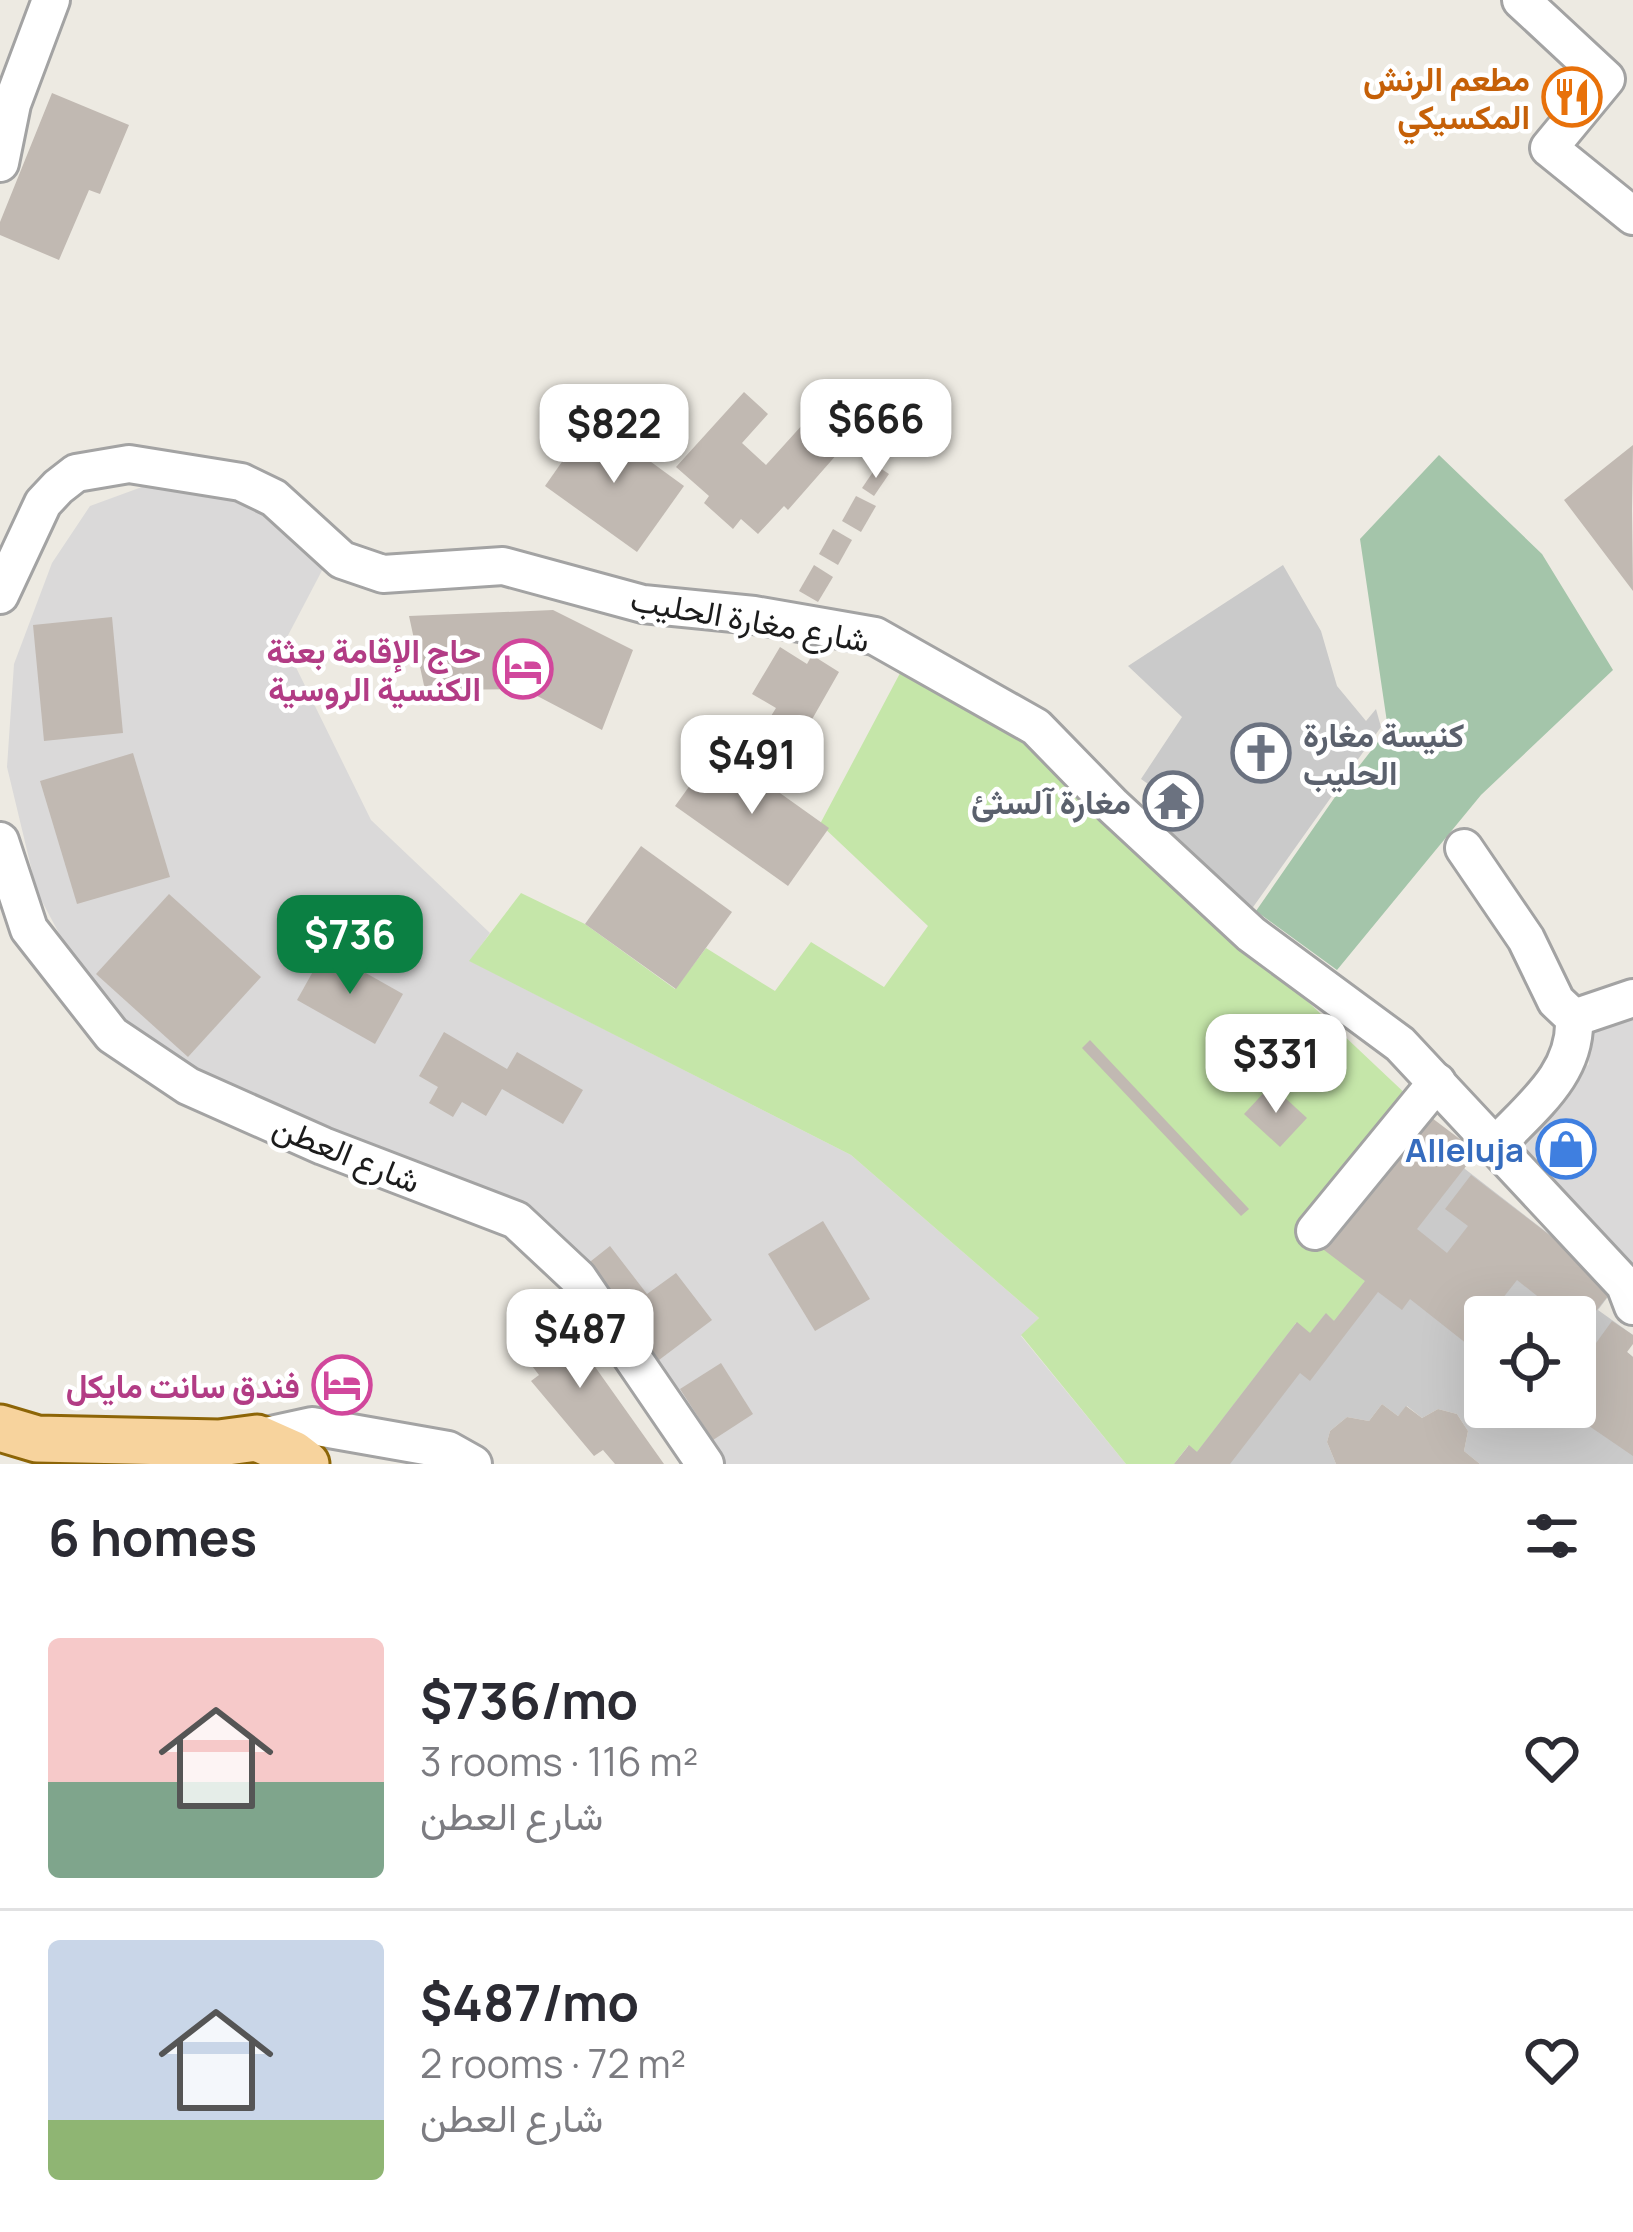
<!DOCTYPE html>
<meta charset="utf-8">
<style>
:root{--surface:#fff;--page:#f7f7f7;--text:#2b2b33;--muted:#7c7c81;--line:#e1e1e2;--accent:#0b8043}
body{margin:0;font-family:Manrope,Vazirmatn,sans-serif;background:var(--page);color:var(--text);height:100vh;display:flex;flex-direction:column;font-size:45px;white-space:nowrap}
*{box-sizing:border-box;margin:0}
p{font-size:39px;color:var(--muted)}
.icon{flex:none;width:66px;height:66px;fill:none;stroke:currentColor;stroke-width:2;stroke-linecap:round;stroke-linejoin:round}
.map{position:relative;height:1464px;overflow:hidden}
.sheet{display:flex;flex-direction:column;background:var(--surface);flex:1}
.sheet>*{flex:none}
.fabs{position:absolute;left:1464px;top:1296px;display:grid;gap:24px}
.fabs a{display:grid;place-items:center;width:132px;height:132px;border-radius:12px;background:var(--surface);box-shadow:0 12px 48px #0002;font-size:60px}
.price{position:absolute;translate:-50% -102px;padding:0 27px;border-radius:24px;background:#fff;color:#222;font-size:39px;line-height:78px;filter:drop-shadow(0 3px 6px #0008)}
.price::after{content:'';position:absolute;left:50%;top:72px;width:36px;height:27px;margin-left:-18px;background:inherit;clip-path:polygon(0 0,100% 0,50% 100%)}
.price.on{background:var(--accent);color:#fff}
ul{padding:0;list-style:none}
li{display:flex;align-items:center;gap:36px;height:300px;padding:0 48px}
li+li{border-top:3px solid var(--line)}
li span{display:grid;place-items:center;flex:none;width:336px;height:240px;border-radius:12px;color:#555}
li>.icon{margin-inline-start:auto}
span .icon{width:144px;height:144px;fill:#fffc;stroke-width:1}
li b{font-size:51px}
h2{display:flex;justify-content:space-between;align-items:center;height:144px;padding:0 48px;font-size:51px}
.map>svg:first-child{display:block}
.residential{fill:#dad9d9}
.religious{fill:#cacaca;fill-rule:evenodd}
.grass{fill:#c5e6a9}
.cemetery{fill:#a4c5aa}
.building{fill:#c1b9b2}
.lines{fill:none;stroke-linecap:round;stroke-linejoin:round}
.minor-casing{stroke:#a3a3a3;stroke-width:42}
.major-casing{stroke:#8d6507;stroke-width:51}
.minor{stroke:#fff;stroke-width:36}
.major{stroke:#f7d39d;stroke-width:45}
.labels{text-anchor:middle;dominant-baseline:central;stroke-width:9;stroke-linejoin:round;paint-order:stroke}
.food-label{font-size:33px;font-weight:bold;fill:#c56008;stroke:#fff;text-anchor:end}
.street-label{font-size:33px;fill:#1c1c1c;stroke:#fff}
.hotel-label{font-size:33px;font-weight:bold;fill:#b23c85;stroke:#fff;text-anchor:end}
.worship-label{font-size:33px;font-weight:bold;fill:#5b616d;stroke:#fff;text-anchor:start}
.shop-label{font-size:33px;font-weight:bold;fill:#366cbe;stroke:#fff;text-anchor:end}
</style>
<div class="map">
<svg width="1633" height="1464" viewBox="0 0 1633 1464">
<rect width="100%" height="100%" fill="#edeae2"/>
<g class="residential">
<path d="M161,480L255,500L328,559L284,643L371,820L490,933L470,961L851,1155L1039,1318L1021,1336L1126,1464H699L521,1231L207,1097L85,982L37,892L7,767L14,664L52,563L90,506Z"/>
<path d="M1633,1009V1290L1517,1154L1550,1102L1589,1064L1582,1032Z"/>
</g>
<g class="religious">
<path d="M1283,565L1321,631L1337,686L1366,721L1376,709L1381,727L1251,910L1165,827L1179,806L1141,779L1182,717L1128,666Z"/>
<path d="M1428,1115L1465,1169L1616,1286L1598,1310L1633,1335L1627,1352L1633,1357V1464H1480L1464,1451L1468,1431L1457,1414L1438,1409L1422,1418L1407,1406L1398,1416L1382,1404L1369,1421L1347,1417L1330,1431L1327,1442L1336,1464H1174L1297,1322L1326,1313L1364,1282L1324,1250ZM1485,1317H1575V1407H1485Z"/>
</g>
<path class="grass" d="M907,660L1022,732L1428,1115L1324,1249L1365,1281L1334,1321L1325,1314L1310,1333L1296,1323L1197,1452L1188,1446L1174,1464H1126L1021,1335L1039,1318L851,1155L469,961L521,893L585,924L675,989L706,948L775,991L811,942L884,987L928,926L820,824Z"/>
<path class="cemetery" d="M1439,455L1542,554L1613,670L1481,795L1337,970L1256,911L1335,797L1388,729L1360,539Z"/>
<g class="building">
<path d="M52,93L129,125L100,194L89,190L59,260L0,235V222Z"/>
<path d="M744,392L768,414L742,443L766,465L804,423L838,453L788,510L784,506L758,534L741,519L733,529L704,503L709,496L676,467Z"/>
<path d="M592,419L684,486L637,552L545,486Z"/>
<path d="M1633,445L1632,511L1633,591L1564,500Z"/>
<path d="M877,466L889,474L874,496L862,488Z"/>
<path d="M856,496L876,506L861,532L842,521Z"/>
<path d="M833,529L852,540L838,565L819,554Z"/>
<path d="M814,565L833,577L818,602L799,591Z"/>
<path d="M553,610L633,650L602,730L524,689L425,690L409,616Z"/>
<path d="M112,617L123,733L44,741L33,625Z"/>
<path d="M780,647L807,664L812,655L839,672L794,751L761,732L776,708L752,694Z"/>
<path d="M717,748L829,828L788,886L675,806Z"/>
<path d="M133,753L170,877L77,904L40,781Z"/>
<path d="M641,846L732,912L676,989L585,924Z"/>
<path d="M169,894L261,977L188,1057L96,974Z"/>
<path d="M325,950L403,994L375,1044L297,1000Z"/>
<path d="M1281,1024L1301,1051L1276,1070L1256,1044Z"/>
<path d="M444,1032L507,1069L517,1052L583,1090L563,1124L502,1089L486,1116L462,1102L453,1117L429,1103L438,1087L419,1076Z"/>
<path d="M1090,1040L1249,1209L1241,1216L1082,1048Z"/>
<path d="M1271,1085L1307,1118L1280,1147L1244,1114Z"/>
<path d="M1428,1115L1477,1152L1417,1229L1447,1253L1468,1226L1445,1209L1471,1175L1616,1286L1584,1326L1575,1317H1512L1518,1308L1528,1315L1541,1299L1517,1280L1467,1344L1410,1299L1402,1310L1378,1292L1310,1381L1300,1373L1230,1464H1174L1189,1445L1197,1452L1297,1322L1310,1333L1326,1313L1334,1321L1365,1281L1324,1250Z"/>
<path d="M823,1221L870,1299L815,1331L768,1254Z"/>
<path d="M610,1246L647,1294L676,1273L712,1320L659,1360L586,1265Z"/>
<path d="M549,1302L664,1464H615L603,1450L594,1456L531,1381L539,1375L510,1337Z"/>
<path d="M1612,1321L1633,1335V1344L1627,1352L1633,1357V1456L1570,1413L1589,1383L1575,1372Z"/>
<path d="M721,1363L753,1414L713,1440L680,1389Z"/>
<path d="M1382,1404L1398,1416L1406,1406L1422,1418L1438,1409L1457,1414L1468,1431L1464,1451L1480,1464H1336L1327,1442L1330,1431L1347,1417L1369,1421Z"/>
</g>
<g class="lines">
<defs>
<g id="minor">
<path d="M1521,0L1606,79L1549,148L1633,216"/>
<path d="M0,163L12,104L51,0"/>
<path d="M0,595L43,503L58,487L76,473L129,464L241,482L274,498L342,560L383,574L503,566L643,604L754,615L875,636L1036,727L1113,806L1251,934L1400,1044L1625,1285L1633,1306"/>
<path d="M0,841L29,929L112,1035L188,1086L323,1146L516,1220L578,1278L705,1464"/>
<path d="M1464,848L1526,939L1556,1001L1574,1018C1577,1074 1531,1107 1495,1146"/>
<path d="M1574,1018L1633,998"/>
<path d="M1315,1231L1437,1082"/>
<path d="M257,1438L312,1426L448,1450L473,1464"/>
</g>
<path id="major" d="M0,1428L37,1439L219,1443L257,1438L293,1454L306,1464"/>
</defs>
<use href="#minor" class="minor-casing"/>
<use href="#major" class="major-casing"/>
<use href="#minor" class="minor"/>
<use href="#major" class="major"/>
</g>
<defs>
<symbol id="restaurant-ring" viewBox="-11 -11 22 22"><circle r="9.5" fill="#fff" stroke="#e8710a" stroke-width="1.5"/><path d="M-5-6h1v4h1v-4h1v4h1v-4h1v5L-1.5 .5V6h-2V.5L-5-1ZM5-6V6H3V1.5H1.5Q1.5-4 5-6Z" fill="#e8710a"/></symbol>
<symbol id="hotel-ring" viewBox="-11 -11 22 22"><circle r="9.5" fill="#fff" stroke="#d1479c" stroke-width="1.5"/><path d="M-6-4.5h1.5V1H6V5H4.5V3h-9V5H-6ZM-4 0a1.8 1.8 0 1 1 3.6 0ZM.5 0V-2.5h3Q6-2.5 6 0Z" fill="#d1479c"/></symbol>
<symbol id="church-ring" viewBox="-11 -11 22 22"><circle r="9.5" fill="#fff" stroke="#6b7280" stroke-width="1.5"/><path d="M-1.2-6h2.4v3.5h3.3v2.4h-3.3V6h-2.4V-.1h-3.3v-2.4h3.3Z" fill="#6b7280"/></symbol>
<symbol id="temple-ring" viewBox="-11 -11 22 22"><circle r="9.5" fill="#fff" stroke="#6b7280" stroke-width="1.5"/><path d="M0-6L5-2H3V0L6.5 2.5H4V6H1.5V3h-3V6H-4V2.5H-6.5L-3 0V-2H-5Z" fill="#6b7280"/></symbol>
<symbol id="shop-ring" viewBox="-11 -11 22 22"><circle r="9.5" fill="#fff" stroke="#3f7fe0" stroke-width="1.5"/><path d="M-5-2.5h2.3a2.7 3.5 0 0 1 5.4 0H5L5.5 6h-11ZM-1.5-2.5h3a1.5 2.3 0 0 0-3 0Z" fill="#3f7fe0"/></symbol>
</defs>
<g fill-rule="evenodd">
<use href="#restaurant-ring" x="1539" y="64" width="66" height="66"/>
<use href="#hotel-ring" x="490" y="636" width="66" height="66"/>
<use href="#church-ring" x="1228" y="720" width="66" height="66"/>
<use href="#temple-ring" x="1140" y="768" width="66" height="66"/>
<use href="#shop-ring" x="1533" y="1116" width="66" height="66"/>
<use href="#hotel-ring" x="309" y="1352" width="66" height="66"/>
</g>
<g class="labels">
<g class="food-label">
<text x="1530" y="78">مطعم الرنش<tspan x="1530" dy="38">المكسيكي</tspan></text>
</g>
<g class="street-label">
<text transform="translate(750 619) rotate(10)">شارع مغارة الحليب</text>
<text transform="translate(347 1153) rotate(22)">شارع العطن</text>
</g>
<g class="hotel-label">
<text x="481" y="650">حاج الإقامة بعثة<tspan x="481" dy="38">الكنسية الروسية</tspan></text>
<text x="300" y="1385">فندق سانت مايكل</text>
</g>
<g class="worship-label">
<text x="1303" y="734">كنيسة مغارة<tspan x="1303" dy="38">الحليب</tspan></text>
<text x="1131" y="801" text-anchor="end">مغارة آلسثئ</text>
</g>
<g class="shop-label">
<text x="1524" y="1149">Alleluja</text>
</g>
</g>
</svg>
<div class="fabs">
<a><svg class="icon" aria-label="locate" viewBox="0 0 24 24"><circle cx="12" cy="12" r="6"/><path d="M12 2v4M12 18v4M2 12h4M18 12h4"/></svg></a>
</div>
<b class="price" style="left:876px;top:481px">$666</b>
<b class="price" style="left:614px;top:486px">$822</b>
<b class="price" style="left:752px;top:817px">$491</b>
<b class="price on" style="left:350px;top:997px">$736</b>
<b class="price" style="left:1276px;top:1116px">$331</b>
<b class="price" style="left:580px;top:1391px">$487</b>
</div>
<section class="sheet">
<h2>6 homes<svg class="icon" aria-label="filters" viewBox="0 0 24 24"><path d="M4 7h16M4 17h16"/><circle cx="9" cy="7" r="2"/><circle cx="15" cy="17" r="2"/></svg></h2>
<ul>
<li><span style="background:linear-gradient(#f6c9c9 60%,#7fa58c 0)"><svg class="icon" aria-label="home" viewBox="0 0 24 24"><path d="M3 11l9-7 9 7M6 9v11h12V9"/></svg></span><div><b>$736/mo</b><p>3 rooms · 116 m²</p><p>شارع العطن</p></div><svg class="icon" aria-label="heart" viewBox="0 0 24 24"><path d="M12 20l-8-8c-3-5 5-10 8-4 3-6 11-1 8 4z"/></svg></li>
<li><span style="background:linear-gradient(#c9d6e8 75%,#8fb573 0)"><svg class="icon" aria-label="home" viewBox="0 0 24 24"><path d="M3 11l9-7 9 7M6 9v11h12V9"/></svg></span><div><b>$487/mo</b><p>2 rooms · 72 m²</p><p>شارع العطن</p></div><svg class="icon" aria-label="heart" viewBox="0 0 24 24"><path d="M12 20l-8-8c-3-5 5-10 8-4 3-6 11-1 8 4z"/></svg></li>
</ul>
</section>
